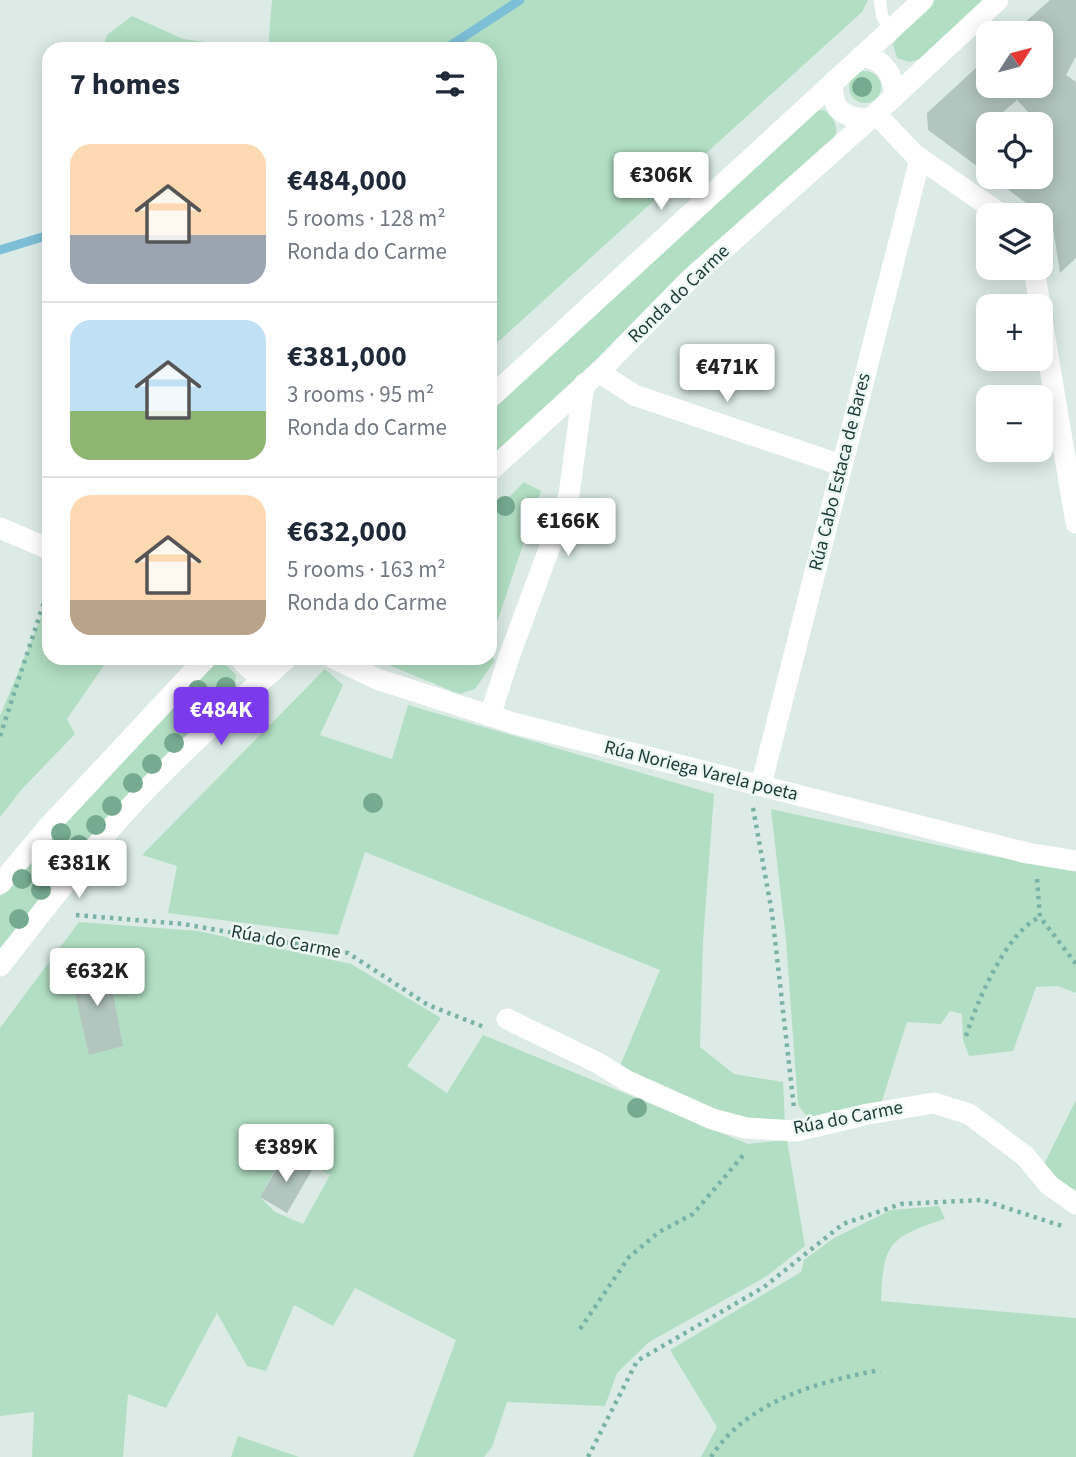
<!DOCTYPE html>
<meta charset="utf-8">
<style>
:root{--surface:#fff;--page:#f6f6f7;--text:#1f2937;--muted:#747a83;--line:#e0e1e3;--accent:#7c3aed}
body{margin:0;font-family:"Source Sans 3",sans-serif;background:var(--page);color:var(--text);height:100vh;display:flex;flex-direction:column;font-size:26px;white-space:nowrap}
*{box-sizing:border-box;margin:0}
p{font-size:23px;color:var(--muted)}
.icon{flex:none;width:38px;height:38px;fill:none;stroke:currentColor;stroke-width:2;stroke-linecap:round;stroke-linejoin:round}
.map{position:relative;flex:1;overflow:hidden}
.panel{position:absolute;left:42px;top:42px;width:455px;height:623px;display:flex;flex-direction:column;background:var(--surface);border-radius:21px;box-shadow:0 4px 18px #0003}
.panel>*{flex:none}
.needle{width:46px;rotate:54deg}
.fabs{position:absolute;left:976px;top:21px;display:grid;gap:14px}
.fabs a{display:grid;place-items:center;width:77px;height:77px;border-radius:14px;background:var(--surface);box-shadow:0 4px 18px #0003;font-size:35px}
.price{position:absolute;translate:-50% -60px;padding:0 16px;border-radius:7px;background:#fff;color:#222;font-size:23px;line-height:46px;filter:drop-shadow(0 2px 4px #0008)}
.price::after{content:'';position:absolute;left:50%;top:42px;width:21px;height:16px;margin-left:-10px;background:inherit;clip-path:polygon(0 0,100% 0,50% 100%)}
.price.selected{background:var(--accent);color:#fff}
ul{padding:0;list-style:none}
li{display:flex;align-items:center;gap:21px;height:175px;padding:0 28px}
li+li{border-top:2px solid var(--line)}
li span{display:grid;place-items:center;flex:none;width:196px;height:140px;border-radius:21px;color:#555}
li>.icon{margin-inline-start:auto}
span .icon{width:84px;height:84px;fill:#fffc;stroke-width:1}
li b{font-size:30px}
h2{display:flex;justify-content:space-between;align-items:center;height:84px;padding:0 28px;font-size:30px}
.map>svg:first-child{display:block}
.green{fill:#b2dfc3;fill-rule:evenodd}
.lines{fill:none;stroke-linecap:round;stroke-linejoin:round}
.stream{stroke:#7dbfd7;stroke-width:9}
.building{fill:#b2c5bf}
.path{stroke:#79b2a6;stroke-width:4.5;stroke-dasharray:3.5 5;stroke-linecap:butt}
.lane{stroke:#fff;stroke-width:12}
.street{stroke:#fff;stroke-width:21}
.tree{fill:#76ab91}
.labels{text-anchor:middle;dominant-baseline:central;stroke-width:5;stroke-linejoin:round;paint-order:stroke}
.street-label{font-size:19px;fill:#1d3b36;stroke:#edf7f3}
</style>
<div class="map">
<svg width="1076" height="1457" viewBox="0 0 1076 1457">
<rect width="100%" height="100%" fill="#dcebe6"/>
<g class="green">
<path d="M272,0H868L862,12L490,349V49H268Z"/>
<path d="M935,0H986L924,58L909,62L897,58L893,44L904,29Z"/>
<path d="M132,16L183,39L260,49H103L107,35Z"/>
<circle cx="865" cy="87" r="16"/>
<path d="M824,110C836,121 840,128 832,143L490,457V409L805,117L813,111Z"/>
<path d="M524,482L541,491L490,643V516Z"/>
<path d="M49,598V658H109L67,719L75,734L22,789L0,817V716Z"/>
<path d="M490,656L495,660L475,689L459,694L372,658Z"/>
<path d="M218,663L227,666L236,675L235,686L227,697L157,763L0,948V896L127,752L203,674Z"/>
<path d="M325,669L343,685L320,735L392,759L408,705L714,794L703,941L700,1047L734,1074L783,1082L785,1123L734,1117L620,1066L660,970L365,852L338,935L168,913L177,866L142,855Z"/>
<path d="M771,809L965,851L1076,871V993L1058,986L1036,987L1013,1051L969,1056L963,1040L962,1014L950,1011L941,1024L907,1022L881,1104L808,1118L798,1105L786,940Z"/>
<path d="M79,922L198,931L351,964L441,1018L407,1066L447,1093L483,1035L748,1144L787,1140L805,1246L767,1276L649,1342L617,1373L605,1406L507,1402L492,1447L484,1457H413L456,1340L355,1288L333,1326L294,1305L266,1371L247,1366L217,1313L166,1408L128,1394L123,1457H32L34,1412L0,1416V1028ZM286,1149L330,1175L303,1224L275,1212L260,1197Z"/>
<path d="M1076,1100V1197L1043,1166Z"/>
<path d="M939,1206L945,1219C890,1237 883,1242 881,1301L1076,1318V1457H701L717,1427L670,1350L801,1272L804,1260L834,1238L891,1210Z"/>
<path d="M238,1436L299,1457H231Z"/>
</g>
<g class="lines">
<g class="stream">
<path d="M445,49L520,0"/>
<path d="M0,250L49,235"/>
</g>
</g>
<g class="building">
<path d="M1050,0H1076V56L1066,75L1076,82V258L1060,273L1052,222L1006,188L1012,177H1041V124H1020L1031,115L1017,100L1003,112L1014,124H989V175L928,130L927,113L989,56V86H1041V33H1013Z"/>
<path d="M107,962L123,1046L89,1055L70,971Z"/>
<path d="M285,1154L312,1170L287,1213L260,1197Z"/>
</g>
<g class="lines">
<g class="path">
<path d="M0,736L49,587"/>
<path d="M753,808L772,913L794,1108"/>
<path d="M1037,879L1040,917L1076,964"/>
<path d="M76,915L183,924L348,953L428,1005L484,1027"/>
<path d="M966,1036C977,1002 1006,932 1040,917"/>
<path d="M580,1329L629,1257L659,1232L693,1214L746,1152"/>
<path d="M588,1457L637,1361L764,1287L843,1224L901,1204L982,1200L1062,1226"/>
<path d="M711,1457C747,1401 817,1382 880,1370"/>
</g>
<path class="lane" d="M880,0L882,16L890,30"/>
<g class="street">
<path d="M861,56C884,59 895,75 894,97"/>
<path d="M833,82C831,110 843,118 870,119"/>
<path d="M876,114L915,155L1002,215"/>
<path d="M1034,268L1040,306"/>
<path d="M1041,314L1076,523"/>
<path d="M599,372L634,395L841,465"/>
<path d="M490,398L923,0"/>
<path d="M490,471L599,372L689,280L870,119L998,0"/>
<path d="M0,528L49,549"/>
<path d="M240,658C249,670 256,676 272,672"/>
<path d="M333,658L377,679L513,723L1027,853L1076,861"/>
<path d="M490,716L509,657L569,495L584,384"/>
<path d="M761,785L920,159"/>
<path d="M0,884L48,827L206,658"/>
<path d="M0,966C53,898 107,827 169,767C207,729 247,693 287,658"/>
<path d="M507,1019L598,1063L627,1081L712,1119L746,1128L797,1131L868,1114L934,1103L969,1114L1025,1156L1049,1185L1076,1204"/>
</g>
</g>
<g class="tree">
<circle cx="862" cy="87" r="10"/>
<circle cx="505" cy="506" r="10"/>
<circle cx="226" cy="687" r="10"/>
<circle cx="198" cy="690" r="10"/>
<circle cx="215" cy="705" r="10"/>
<circle cx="196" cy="719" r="10"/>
<circle cx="174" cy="743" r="10"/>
<circle cx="152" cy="764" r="10"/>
<circle cx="133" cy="783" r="10"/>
<circle cx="373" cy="803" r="10"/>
<circle cx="112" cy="806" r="10"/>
<circle cx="96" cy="825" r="10"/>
<circle cx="61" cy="833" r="10"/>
<circle cx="79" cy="845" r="10"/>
<circle cx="57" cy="871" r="10"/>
<circle cx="22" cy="879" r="10"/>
<circle cx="41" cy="890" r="10"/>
<circle cx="19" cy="919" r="10"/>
<circle cx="637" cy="1108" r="10"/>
</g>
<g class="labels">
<g class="street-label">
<text transform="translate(679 294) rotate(-44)">Ronda do Carme</text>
<text transform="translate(840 472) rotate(-76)">Rúa Cabo Estaca de Bares</text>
<text transform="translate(701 771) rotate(14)">Rúa Noriega Varela poeta</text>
<text transform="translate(286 942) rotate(11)">Rúa do Carme</text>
<text transform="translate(848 1118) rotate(-11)">Rúa do Carme</text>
</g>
</g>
</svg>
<div class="fabs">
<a><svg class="needle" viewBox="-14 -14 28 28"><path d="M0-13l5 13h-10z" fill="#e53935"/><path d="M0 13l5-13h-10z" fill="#747a83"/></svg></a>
<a><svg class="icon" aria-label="locate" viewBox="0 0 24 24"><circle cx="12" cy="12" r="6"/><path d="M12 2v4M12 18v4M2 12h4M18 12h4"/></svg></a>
<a><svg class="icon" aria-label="layers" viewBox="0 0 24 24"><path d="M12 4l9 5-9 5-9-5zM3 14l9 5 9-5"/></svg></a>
<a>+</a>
<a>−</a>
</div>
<b class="price" style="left:661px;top:212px">€306K</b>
<b class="price" style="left:727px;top:404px">€471K</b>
<b class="price" style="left:568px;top:558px">€166K</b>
<b class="price selected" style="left:221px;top:747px">€484K</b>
<b class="price" style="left:79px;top:900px">€381K</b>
<b class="price" style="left:97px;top:1008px">€632K</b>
<b class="price" style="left:286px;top:1184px">€389K</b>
<section class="panel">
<h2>7 homes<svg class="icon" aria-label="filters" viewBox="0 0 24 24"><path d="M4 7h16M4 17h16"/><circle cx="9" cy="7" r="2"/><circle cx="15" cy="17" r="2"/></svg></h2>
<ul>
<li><span style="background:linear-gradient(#ffd9b3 65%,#9aa5b1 0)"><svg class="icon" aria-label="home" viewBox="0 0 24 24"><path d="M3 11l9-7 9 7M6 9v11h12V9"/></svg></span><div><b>€484,000</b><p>5 rooms · 128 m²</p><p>Ronda do Carme</p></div></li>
<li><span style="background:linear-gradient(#bfe0f5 65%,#8fb573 0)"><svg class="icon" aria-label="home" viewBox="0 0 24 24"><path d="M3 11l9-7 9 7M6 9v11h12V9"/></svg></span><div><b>€381,000</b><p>3 rooms · 95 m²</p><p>Ronda do Carme</p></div></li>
<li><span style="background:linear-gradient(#ffd9b3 75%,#b9a48a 0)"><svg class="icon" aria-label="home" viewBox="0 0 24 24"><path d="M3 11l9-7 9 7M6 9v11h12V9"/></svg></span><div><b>€632,000</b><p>5 rooms · 163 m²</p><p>Ronda do Carme</p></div></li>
</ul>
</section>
</div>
